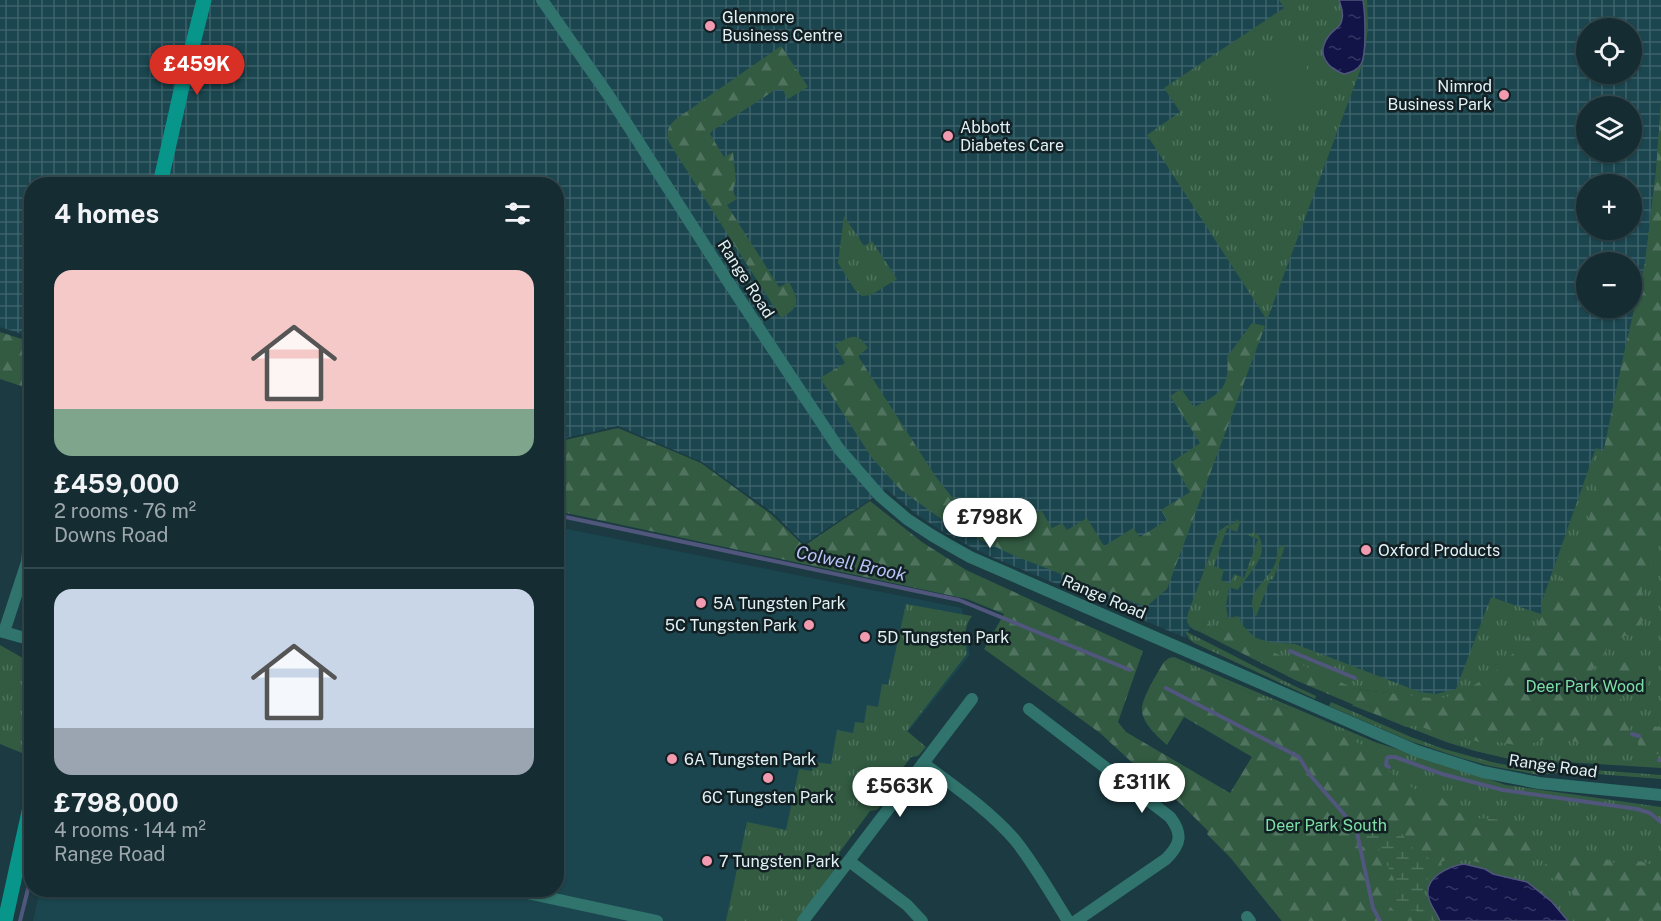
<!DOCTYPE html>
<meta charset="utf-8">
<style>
:root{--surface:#142c32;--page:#21383e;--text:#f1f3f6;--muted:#9da7ac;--line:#33484d;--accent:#d93025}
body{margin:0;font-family:"Public Sans",sans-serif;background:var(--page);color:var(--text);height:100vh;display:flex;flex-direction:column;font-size:22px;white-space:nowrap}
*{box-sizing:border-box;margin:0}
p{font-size:20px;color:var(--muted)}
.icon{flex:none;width:33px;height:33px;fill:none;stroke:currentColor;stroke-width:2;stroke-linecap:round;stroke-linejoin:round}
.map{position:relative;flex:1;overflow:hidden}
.side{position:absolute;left:24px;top:177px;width:540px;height:720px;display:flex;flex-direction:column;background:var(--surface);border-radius:24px;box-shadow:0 2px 4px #0004,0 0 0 2px var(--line)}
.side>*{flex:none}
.fabs{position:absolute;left:1576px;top:18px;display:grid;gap:12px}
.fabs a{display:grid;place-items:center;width:66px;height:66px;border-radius:50%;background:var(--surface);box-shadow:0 2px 4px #0004,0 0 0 2px var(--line);font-size:30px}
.price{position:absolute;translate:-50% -51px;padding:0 14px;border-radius:21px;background:#fff;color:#222;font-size:20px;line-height:39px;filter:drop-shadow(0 2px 3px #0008)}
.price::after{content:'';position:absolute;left:50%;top:36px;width:18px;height:14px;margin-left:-9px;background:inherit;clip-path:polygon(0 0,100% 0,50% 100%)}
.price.active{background:var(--accent);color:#fff}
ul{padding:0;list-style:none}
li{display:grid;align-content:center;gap:12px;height:318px;padding:0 30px}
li+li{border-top:2px solid var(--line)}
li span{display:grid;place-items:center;height:186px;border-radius:18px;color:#555}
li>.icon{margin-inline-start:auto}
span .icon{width:108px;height:108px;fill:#fffc;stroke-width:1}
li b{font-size:26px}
h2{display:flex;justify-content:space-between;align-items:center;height:72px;padding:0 30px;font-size:26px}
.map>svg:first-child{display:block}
.built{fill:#1b464f}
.industrial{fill:url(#industrial-grid);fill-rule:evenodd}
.grass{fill:url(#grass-tufts)}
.forest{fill:url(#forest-firs)}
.wetland{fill:url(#wetland-marsh)}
.garden{fill:#325b42}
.water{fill:url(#water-ripples);stroke:#50567c;stroke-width:1.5}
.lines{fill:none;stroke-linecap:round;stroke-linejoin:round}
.stream{stroke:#50567c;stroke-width:4}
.street{stroke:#30746d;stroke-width:12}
.secondary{stroke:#08968b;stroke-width:15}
.poi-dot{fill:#f29aaf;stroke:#121f23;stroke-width:2}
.labels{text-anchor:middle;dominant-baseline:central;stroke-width:5;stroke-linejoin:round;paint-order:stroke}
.poi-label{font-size:16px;fill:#e1f2f7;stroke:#121f23;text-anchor:start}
.street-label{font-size:16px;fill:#e1f2f7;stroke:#121f23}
.park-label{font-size:16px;fill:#7ee0a6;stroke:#121f23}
.water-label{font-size:18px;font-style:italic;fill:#b8c3f7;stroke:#121f23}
</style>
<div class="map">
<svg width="1661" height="921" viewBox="0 0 1661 921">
<defs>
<pattern id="industrial-grid" width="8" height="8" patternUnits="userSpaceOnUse" patternTransform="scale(1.5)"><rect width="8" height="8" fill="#1b464f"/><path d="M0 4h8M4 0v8" fill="none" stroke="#3c6169"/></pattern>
<pattern id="grass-tufts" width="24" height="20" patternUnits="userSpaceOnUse" patternTransform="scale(1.5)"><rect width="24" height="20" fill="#325b42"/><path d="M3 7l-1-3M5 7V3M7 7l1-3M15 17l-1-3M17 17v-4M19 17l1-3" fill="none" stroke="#4f735e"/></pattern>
<pattern id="forest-firs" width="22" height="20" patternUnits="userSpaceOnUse" patternTransform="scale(1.5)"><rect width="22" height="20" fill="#325b42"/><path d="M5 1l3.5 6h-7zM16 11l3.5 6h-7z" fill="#4f735e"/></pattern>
<pattern id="wetland-marsh" width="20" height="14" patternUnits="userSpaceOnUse" patternTransform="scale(1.5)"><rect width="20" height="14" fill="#325b42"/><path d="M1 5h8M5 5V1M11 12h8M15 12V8" fill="none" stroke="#4f735e"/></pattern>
<pattern id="water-ripples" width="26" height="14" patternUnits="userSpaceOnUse" patternTransform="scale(1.5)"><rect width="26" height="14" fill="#121347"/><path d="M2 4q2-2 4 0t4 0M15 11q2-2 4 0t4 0" fill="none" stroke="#343662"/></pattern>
</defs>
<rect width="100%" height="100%" fill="#1b3a42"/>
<path class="built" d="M557,527L962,608L970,655L756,921H33L40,890H556Z"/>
<path class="industrial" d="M0,0H1661V102L1656,171L1645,263L1623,358L1603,461L1536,627L1516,652L1445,697L1346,686L1205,622L1200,632L1190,628L1186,638L987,555L948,535L916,514L886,489L804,544L773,513L702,462L618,426L557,440L556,184H32L31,337L0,327ZM1587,28H1632V74H1587ZM1587,106H1632V152H1587ZM1587,184H1632V230H1587ZM1587,262H1632V308H1587Z"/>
<g class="grass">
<path d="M1279,0H1367L1368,27L1364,60L1267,320L1147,135L1180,112L1164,88L1284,8Z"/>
<path d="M1661,102V768L1565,762L1538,764L1522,762L1475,751L1446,742L1351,705L1434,699L1356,689L1346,686L1205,622L1200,632L1190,627L1187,622L1188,613L1219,531L1226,526L1235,523L1237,519L1240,522L1237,532L1227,528L1214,566L1224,570L1221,580L1230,584L1234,574L1244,578L1258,539L1249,536L1250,533H1257C1272,556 1249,571 1238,590L1229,587L1226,606L1228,618L1238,616L1244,627L1256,638L1269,642L1295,644L1420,692L1436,694L1456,689L1491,597L1541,614V604L1596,448L1604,452L1623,358L1645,263L1656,171Z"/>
<path d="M844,216L864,246L872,241L897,279L871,295L862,296L855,290L838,263Z"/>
<path d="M1283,545L1285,546L1273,580L1270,579L1256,617C1243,592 1266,584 1275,564C1277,559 1277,554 1278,549Z"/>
<path d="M906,604L972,616C963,628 965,640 967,654L907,731L926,747L918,756L911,757L880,798L881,805L877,810L870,811L839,853L841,861L797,921H726L747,822L786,830L799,769L812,771L814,762L831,764L837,730L853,733L855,722L864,723L867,705L878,707L882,684L888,685Z"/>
<path d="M1185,631C1229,653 1272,676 1316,696L1315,699L1194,643L1189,639Z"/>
<path d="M0,645L21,657L31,667V696L22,753L0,744Z"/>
<path d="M1174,657L1375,742L1506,785L1661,807V921H1282L1230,857L1207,834L1252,757L1288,709L1177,662H1164L1169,658Z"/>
<path d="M1331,702L1411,737L1444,749L1492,762L1535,771L1568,768L1661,775V779L1570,772L1539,775L1490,766L1461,758L1410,741L1329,706Z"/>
</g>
<g class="forest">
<path d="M781,46L808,87L788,99L782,89L775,90L712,131L710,134L724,157L733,152L736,182C732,189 733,193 737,199L727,205L779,287L789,282C799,301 801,307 781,318L670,144C665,134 667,127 676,119Z"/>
<path d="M1661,102V527C1650,540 1652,560 1648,576C1647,581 1643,583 1642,588C1639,600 1649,612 1641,624C1635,635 1619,637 1609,643C1607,648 1606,653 1603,657C1595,670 1577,680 1581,697C1587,702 1596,706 1603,700C1607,697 1605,696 1610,695C1615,694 1620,697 1623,701C1636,714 1632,724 1626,740L1614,746L1593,750L1568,738L1547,739L1533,743L1516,745L1498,742H1479L1470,739L1459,738L1449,734L1442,735L1417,725L1406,727L1295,680L1200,632L1205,622L1356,689L1438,699L1454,695L1464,692L1501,667L1536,627L1583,535L1590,515L1623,358L1645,263L1656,171Z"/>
<path d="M1252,323L1265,326L1167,589L1146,607L1015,556L951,526L901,490L872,458L820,378L845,363L835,345C850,336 857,331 868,348L858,356L936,477L951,496L969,508L986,509L1002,499L1017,524L1041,510L1052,528L1062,523L1067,530L1087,518L1104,546L1133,528L1140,537L1167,520L1161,510L1190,492L1172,462L1200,443L1170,396L1181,389L1194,407C1220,394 1230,388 1227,357Z"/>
<path d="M0,332L31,342V375L27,388L0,379Z"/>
<path d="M618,428L701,463L771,514L804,546L870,501L922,542L966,570L1143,651L1118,722L1126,732L1230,793L1252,757L1184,717L1167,745C1158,737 1142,723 1142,710C1141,699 1158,672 1164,662L1172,660L1178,662L1288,709L1321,731H1330L1381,753L1383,757L1382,764C1388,773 1414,791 1426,793C1430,794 1435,794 1440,795L1452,810L1474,818L1505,820L1514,823L1526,834L1531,843V852L1527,865L1522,874C1516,873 1509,872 1503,870C1485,865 1469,856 1450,862L1446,860L1441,862L1442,865L1439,867L1437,864C1428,862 1418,854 1412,848C1405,841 1405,833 1396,829L1385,834L1380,833L1377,828L1363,847L1368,845H1375C1384,856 1394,876 1399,890L1395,894L1403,914L1408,911L1415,910L1421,916L1433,921H1282L1230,857L1207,834L1208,831L1182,805L1138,768L1100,733L984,649L1004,614L967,599L557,511L556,442Z"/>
<path d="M1616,662C1626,661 1635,665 1639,675L1636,683C1624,688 1615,688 1604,679L1603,673L1607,667Z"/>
<path d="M1646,726H1654L1661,728V754L1649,753L1638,745V732Z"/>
<path d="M1578,850L1594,853L1618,865L1634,860L1661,867V921H1593L1577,898L1556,878H1546L1541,874C1543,864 1552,855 1562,852C1568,851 1572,852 1578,850Z"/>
</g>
<path class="wetland" d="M1368,823H1374L1380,833L1385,834L1396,829C1404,833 1405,841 1412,847C1418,854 1427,854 1431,862L1437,864L1439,867L1429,876L1422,891L1429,910L1435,921L1427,920L1415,910L1408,911L1399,915L1394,912L1390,906L1391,900L1399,890L1380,850L1375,845H1368L1356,852L1353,836Z"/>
<path class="garden" d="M1287,39L1329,102L1290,129L1248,64Z"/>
<g class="water">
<path d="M1339,0H1363C1365,13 1367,53 1361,64C1357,71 1351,72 1344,74C1327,68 1316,54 1328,37C1333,29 1341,28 1342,19C1344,12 1341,6 1339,0Z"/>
<path d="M1464,864L1485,869L1493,874L1527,882L1552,902L1568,921H1440C1437,913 1429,904 1428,895C1425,877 1450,866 1464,864Z"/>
</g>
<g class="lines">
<g class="stream">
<path d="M556,515L959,600L1130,670"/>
<path d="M1290,651L1355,678"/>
<path d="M1166,688L1299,757L1310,775L1356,828L1373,908L1380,921"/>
<path d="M1632,734L1639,736"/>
<path d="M1659,760H1661"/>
<path d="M1389,767L1386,765L1387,758L1389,757H1395L1442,774L1503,790L1637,809L1650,813L1661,822"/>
<path d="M20,921L32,873"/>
</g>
<g class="street">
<path d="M542,0L609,96L727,280L839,449L880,496L907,519L933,536L970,557L1417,751L1483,772L1539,783L1661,795"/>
<path d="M0,631L32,640"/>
<path d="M4,632L27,562L32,515"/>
<path d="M1029,709L1170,817C1183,834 1181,844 1166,859L1076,921"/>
<path d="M923,763C955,787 989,810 1015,840C1035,865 1051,894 1068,921"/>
<path d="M849,861L907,905L922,921"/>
<path d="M513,890L657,921"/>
<path d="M1247,917L1250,921"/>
<path d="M803,921L972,699"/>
</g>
<g class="secondary">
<path d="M160,184L181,91L204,0"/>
<path d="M5,921L32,798"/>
</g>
</g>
<g class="poi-dot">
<circle cx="710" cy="26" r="6"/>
<circle cx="1504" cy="95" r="6"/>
<circle cx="948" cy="136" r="6"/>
<circle cx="1366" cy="550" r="6"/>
<circle cx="701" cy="603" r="6"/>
<circle cx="809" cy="625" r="6"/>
<circle cx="865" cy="637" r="6"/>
<circle cx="672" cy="759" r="6"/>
<circle cx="768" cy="778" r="6"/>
<circle cx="707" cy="861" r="6"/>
</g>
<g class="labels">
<g class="poi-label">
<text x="722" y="17">Glenmore<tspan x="722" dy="18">Business Centre</tspan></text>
<text x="1492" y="86" text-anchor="end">Nimrod<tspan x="1492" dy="18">Business Park</tspan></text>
<text x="960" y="127">Abbott<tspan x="960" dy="18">Diabetes Care</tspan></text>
<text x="1378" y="550">Oxford Products</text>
<text x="713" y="603">5A Tungsten Park</text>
<text x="797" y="625" text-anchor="end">5C Tungsten Park</text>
<text x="877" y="637">5D Tungsten Park</text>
<text x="684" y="759">6A Tungsten Park</text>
<text x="768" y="797" text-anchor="middle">6C Tungsten Park</text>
<text x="719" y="861">7 Tungsten Park</text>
</g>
<g class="street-label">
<text transform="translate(746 279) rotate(57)">Range Road</text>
<text transform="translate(1104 597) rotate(23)">Range Road</text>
<text transform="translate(1553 766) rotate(8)">Range Road</text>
</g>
<g class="park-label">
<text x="1585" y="686">Deer Park Wood</text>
<text x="1326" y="825">Deer Park South</text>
</g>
<g class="water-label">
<text transform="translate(851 563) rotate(12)">Colwell Brook</text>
</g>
</g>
</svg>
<div class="fabs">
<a><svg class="icon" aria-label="locate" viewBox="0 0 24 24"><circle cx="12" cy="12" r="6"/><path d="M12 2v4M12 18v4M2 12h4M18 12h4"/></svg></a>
<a><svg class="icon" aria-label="layers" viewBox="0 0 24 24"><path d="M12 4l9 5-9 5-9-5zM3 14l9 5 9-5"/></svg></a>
<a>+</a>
<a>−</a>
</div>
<b class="price active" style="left:197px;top:96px">£459K</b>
<b class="price" style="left:990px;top:549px">£798K</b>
<b class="price" style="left:1142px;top:814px">£311K</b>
<b class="price" style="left:900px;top:818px">£563K</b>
<section class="side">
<h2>4 homes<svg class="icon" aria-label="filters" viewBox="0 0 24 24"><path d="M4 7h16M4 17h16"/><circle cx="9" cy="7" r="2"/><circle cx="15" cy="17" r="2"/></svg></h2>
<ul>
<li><span style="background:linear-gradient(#f6c9c9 75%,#7fa58c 0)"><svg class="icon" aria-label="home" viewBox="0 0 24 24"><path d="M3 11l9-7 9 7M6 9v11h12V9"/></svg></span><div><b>£459,000</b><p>2 rooms · 76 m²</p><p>Downs Road</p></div></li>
<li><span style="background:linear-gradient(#c9d6e8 75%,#9aa5b1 0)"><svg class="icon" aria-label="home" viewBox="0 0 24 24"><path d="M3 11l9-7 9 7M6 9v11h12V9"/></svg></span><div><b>£798,000</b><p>4 rooms · 144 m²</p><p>Range Road</p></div></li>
</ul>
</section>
</div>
